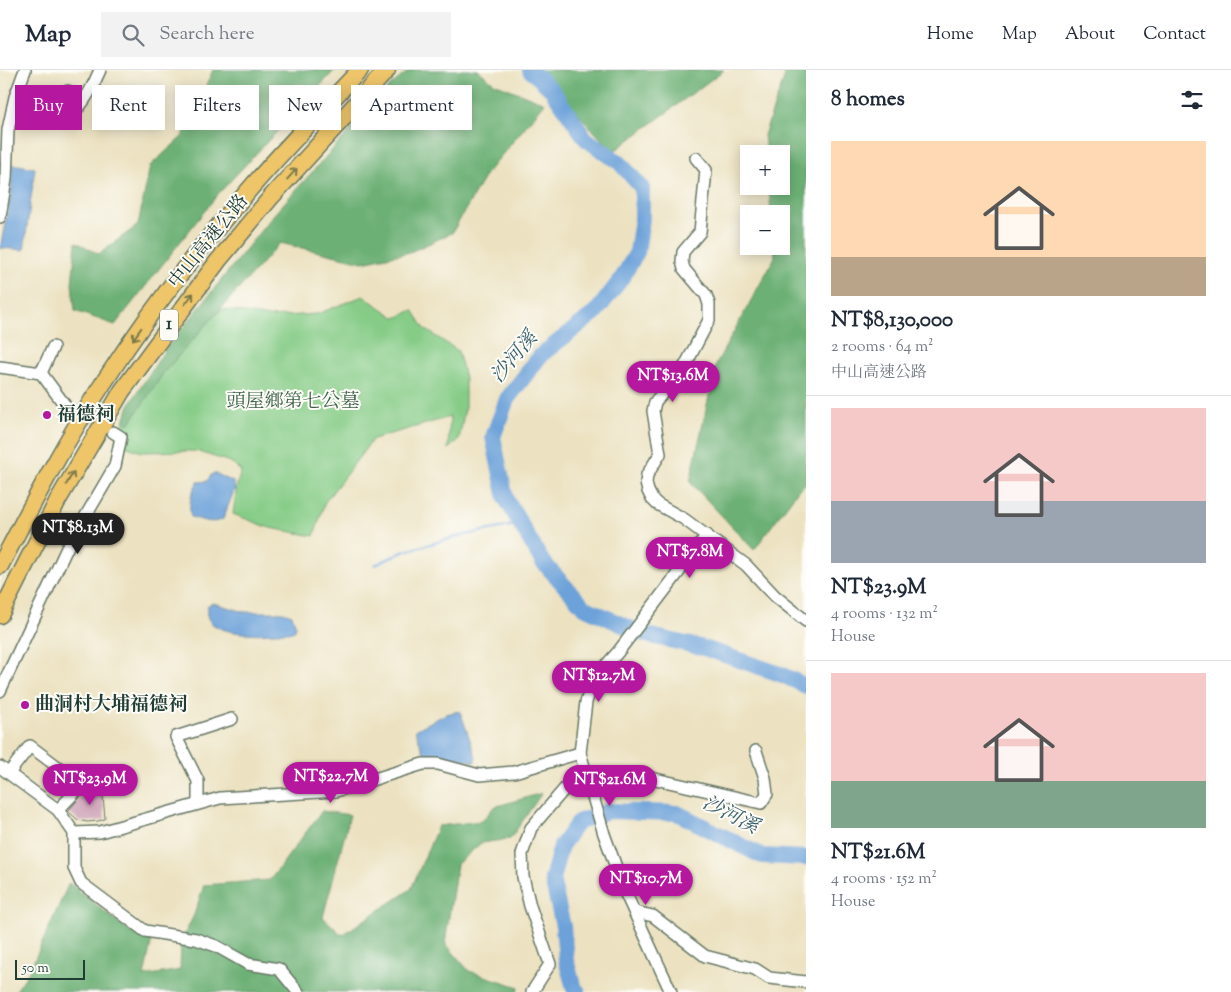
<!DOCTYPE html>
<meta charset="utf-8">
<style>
:root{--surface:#fff;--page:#f2f2f3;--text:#1f2937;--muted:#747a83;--line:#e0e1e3;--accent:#b5179e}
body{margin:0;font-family:"Sorts Mill Goudy","Noto Serif TC",serif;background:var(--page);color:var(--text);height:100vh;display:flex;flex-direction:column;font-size:19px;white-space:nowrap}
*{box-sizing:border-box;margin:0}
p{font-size:16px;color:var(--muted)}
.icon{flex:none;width:28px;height:28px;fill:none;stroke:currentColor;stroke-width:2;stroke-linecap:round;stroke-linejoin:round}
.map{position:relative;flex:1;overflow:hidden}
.sheet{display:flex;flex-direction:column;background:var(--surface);width:425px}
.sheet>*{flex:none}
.banner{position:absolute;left:15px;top:15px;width:475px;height:45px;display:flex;gap:10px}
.tools{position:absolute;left:740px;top:75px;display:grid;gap:10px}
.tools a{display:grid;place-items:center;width:50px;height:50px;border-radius:0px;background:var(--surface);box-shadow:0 2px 12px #0003;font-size:25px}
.scale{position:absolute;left:15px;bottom:12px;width:70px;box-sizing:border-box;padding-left:5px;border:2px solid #1f3d34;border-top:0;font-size:14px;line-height:18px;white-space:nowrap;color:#1f3d34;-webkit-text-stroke:4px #fdfcf7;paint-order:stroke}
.price{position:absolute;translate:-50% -42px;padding:0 11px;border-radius:18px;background:var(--accent);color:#fff;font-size:16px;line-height:32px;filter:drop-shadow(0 1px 2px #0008)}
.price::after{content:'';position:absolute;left:50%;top:30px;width:15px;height:11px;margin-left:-8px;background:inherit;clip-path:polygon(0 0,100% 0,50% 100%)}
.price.active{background:#222;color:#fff}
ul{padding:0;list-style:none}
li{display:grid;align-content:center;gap:10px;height:265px;padding:0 25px}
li+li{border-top:1px solid var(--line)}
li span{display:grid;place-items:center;height:155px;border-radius:0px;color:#555}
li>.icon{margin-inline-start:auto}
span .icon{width:90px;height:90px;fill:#fffc;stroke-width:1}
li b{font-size:21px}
h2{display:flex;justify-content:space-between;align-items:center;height:60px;padding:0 25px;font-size:21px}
.chip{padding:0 18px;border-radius:0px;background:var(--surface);box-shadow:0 2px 12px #0003;font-size:18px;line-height:45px}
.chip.active{background:var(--accent);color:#fff}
header{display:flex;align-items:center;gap:30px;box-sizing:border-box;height:70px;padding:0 25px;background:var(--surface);border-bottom:1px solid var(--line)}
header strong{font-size:24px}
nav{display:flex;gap:28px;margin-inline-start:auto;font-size:18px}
.search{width:350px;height:45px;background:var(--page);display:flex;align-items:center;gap:12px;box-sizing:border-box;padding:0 18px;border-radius:0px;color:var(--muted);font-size:19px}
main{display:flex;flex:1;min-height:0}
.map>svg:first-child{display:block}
.green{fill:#86cc87;stroke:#52845e}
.forest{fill:#6cb074;stroke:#467654}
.water{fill:#6ca1d9;stroke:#466f86}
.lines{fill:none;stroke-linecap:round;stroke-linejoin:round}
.stream{stroke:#6ca1d9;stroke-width:2.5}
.river{stroke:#6ca1d9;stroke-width:16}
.building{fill:#ca9bb3}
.minor-tunnel{stroke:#c3c1a5;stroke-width:11;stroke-dasharray:11 5.5;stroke-linecap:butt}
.minor-casing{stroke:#677765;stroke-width:14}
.highway-casing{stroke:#677765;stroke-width:19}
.minor{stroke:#fff;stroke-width:11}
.highway{stroke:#eec569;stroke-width:16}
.oneway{stroke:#7c7a4c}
.poi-dot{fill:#b5179e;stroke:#fdfcf7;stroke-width:2}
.labels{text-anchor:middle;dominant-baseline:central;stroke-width:4;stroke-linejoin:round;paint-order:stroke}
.shield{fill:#fdfcf7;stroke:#62766e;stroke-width:1}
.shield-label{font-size:18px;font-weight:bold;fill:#1f3d34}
.street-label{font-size:19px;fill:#1f3d34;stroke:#fdfcf7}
.park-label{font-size:19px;fill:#396149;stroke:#fdfcf7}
.poi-label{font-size:19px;font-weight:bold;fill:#1f3d34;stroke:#fdfcf7;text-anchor:start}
.water-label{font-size:20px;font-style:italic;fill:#3a606e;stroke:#fdfcf7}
</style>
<header>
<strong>Map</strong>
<div class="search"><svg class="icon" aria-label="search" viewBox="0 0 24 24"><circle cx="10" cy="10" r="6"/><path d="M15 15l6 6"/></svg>Search here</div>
<nav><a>Home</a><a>Map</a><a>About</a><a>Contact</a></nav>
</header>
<main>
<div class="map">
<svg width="806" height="922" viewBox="0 0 806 922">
<rect width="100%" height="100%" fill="#fdfcf7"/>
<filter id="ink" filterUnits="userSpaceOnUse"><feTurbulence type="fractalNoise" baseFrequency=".02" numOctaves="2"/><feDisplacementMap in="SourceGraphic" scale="10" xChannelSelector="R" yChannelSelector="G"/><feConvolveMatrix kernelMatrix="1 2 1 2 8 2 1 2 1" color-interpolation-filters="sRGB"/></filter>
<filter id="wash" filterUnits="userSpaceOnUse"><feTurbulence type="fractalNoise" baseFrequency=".0096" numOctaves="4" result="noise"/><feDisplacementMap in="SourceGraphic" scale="20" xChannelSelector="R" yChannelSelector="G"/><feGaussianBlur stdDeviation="1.12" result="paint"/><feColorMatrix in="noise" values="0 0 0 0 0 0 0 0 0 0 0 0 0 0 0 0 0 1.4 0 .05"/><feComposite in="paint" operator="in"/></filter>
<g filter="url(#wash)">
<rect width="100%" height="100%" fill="#ece2c1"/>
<path class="green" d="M363,226L396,248L413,240L425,259L458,281L465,308V338L459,370L448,379L450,347L373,369L325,432L314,466L270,458L233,444L237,415L241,401L230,392L196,381L141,382L117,373L129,335L199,259L222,239L269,247L317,244Z"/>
<g class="forest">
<path d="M213,0H335L218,124L115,255L75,241L72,214L76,172L99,184L138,155L150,96L183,66Z"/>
<path d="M410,0H478L494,13L545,33L486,104L452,163L410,182L363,192L280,173L165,301L129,354L124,352L129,335L165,280L275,143L390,16Z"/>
<path d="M538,0H724L613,82Z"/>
<path d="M782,0H806V413L799,419L754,480L690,412L716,294L775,187L774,176H781V144H771L769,116H781V84H766L764,65L785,6Z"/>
<path d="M542,723L510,769L481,773L457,794L445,873L469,901L519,917L517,922H15L29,902L69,813L129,861L152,869L144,906L180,900L181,872L194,845L204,815L270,810L322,741L350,745L323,847L342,865L411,819L438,756L482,751L494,737Z"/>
</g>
<g class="water">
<path d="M12,94L35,98L24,180L0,178L11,124Z"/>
<path d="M212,404H217L233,412L235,418L223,449C213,455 202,450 191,447C188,436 191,421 198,412L207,411Z"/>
<path d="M213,533L245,542H283L292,545L296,556L294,561C274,564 196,571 208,535Z"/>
<path d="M460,641L476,687L475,692L440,684L424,683L415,660L446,644Z"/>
</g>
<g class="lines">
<path class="stream" d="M375,495L405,481L460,466L520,454"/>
<g class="river">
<path d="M530,0L552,20L586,69L620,93L642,118V149L637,182L622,208L596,242L541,285L507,329L493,367L506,429L542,491L584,537L642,564L704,578L780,604L806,616"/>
<path d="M578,922L574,918L566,890L563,856L552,809L561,776L578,752L608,741L677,743L762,786L806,788"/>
</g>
</g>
<g id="blocks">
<path class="building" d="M102,714L105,749L98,751L87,752L78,750L69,742L68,741L86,721Z"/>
</g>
</g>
<g filter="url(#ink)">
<use href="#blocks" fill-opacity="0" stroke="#677765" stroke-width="1"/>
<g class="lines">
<path class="minor-tunnel" d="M67,338L107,359"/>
<defs>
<g id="minor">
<path d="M68,21L82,32"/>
<path d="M13,37C28,40 58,50 72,43C83,37 95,12 100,0"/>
<path d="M34,41L44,29"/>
<path d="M696,88L706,100L700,162L683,182L682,191L684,199L706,225L709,234V250L685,296L655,332L653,341L660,384L647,405L646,413L648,421L652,429L657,434L684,449L746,495L775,526L806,551"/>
<path d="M0,147L6,109L8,60L15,27L25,0"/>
<path d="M0,297L41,303L67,338"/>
<path d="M41,303L53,277"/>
<path d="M0,621L67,478L115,396L121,367L113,362"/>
<path d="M0,697L58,740L74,763V798L81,813L145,861L196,869L216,876L248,894L279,899L298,922"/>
<path d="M9,703L30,676L82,715"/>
<path d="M589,712L651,708L761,733L767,724L765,708L756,681"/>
<path d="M198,733V711L176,667L232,649"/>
<path d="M58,740L82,715L99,707"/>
<path d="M74,763L100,762L220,728L336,721L423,694H438L479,705L514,702L580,683"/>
<path d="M635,842L653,846L705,886L755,899L769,908L806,912"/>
<path d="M532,922L550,894L530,836L523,807L522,784L531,758L567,716L586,703"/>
<path d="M671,922L625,822L604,764L580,683L586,632L594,609L618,582L707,465"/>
</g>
<g id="highway">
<path d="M0,496C33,433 65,371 104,312C149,242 200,176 255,113C289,74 325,37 360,0"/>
<path d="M0,545L58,430L122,321L218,191L272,126L387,0"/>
</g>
</defs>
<use href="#minor" class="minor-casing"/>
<use href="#highway" class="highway-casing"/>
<use href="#minor" class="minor"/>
<use href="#highway" class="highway"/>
</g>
<defs><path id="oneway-shaft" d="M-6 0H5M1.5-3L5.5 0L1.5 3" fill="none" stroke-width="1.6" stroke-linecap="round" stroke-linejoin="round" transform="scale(1.25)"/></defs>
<g class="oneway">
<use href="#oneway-shaft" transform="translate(292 104) rotate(-48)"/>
<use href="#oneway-shaft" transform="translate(189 229) rotate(-53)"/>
<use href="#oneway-shaft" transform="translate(137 264) rotate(125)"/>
<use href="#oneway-shaft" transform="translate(70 408) rotate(-60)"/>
</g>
</g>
<g class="poi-dot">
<circle cx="47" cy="345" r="5"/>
<circle cx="25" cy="635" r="5"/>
</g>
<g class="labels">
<rect class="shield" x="160" y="239.5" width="18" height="31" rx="4"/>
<g class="shield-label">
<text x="169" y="255">1</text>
</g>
<g class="street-label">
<text transform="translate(209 172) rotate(-51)">中山高速公路</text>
</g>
<g class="park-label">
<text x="293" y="332">頭屋鄉第七公墓</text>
</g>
<g class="poi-label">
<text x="57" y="345">福德祠</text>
<text x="35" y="635">曲洞村大埔福德祠</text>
</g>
<g class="water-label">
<text transform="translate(515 288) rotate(-50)">沙河溪</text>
<text transform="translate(730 746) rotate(27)">沙河溪</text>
</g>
</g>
</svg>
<div class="tools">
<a>+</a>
<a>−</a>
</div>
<div class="scale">50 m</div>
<b class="price" style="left:673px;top:333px">NT$13.6M</b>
<b class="price active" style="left:78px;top:485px">NT$8.13M</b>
<b class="price" style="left:690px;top:509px">NT$7.8M</b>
<b class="price" style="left:599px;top:633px">NT$12.7M</b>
<b class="price" style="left:331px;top:734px">NT$22.7M</b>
<b class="price" style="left:90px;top:736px">NT$23.9M</b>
<b class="price" style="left:610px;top:737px">NT$21.6M</b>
<b class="price" style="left:646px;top:836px">NT$10.7M</b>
<div class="banner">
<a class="chip active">Buy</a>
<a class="chip">Rent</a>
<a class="chip">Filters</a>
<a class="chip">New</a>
<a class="chip">Apartment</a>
</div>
</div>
<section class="sheet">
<h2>8 homes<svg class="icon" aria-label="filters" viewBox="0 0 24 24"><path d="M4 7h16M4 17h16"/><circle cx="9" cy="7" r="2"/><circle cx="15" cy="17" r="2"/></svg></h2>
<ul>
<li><span style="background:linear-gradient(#ffd9b3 75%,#b9a48a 0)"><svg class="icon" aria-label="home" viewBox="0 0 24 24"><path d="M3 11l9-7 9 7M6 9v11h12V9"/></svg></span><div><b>NT$8,130,000</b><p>2 rooms · 64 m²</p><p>中山高速公路</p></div></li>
<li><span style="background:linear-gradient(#f6c9c9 60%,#9aa5b1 0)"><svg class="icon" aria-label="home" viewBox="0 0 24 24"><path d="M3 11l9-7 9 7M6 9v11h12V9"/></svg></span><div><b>NT$23.9M</b><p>4 rooms · 132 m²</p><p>House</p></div></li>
<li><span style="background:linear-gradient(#f6c9c9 70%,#7fa58c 0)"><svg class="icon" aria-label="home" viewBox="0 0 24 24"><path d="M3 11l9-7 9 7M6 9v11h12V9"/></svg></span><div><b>NT$21.6M</b><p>4 rooms · 152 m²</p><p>House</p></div></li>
</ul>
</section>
</main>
